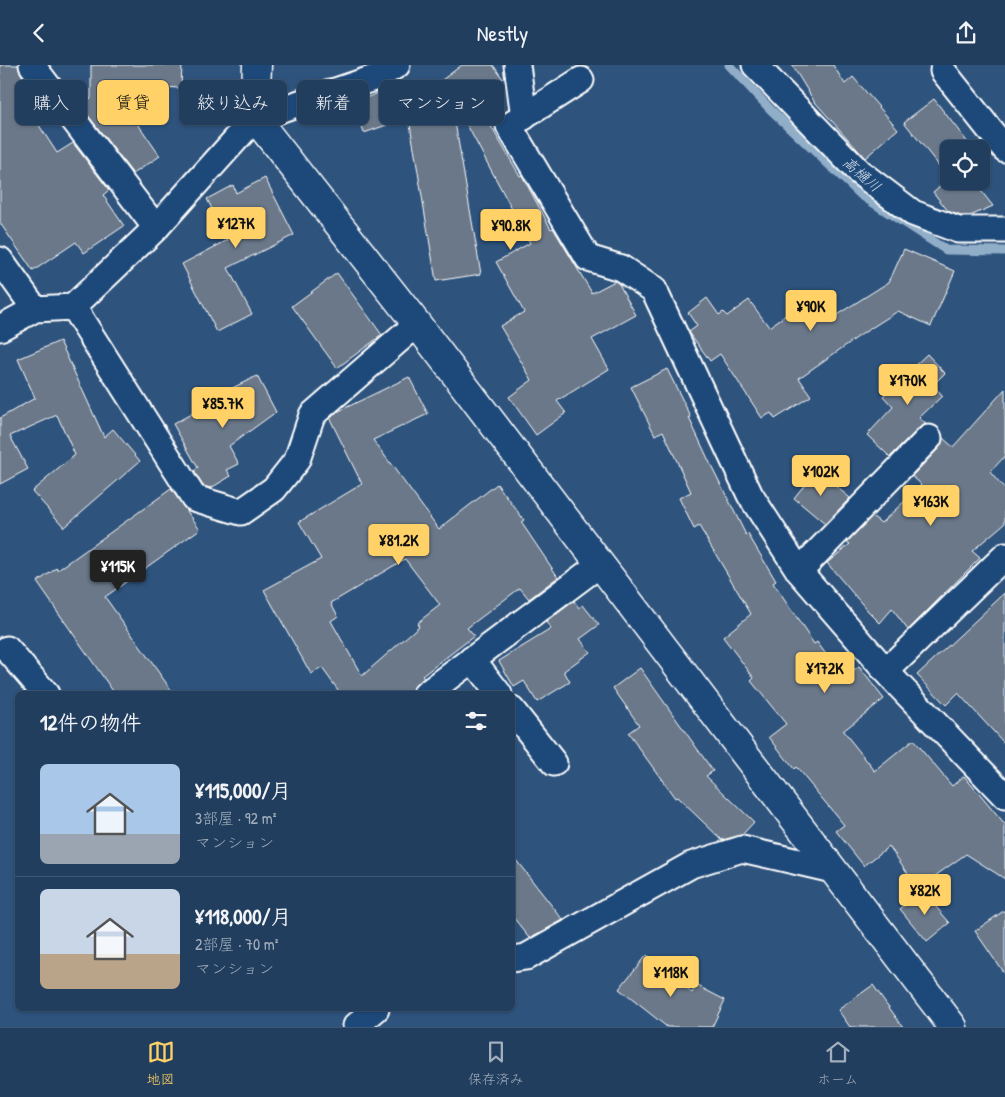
<!DOCTYPE html>
<html lang="ja">
<meta charset="utf-8">
<style>
:root{--surface:#223e5e;--page:#2e4967;--text:#f1f3f6;--muted:#a2aebc;--line:#3f5773;--accent:#ffd166}
body{margin:0;font-family:"Patrick Hand","Klee One",sans-serif;background:var(--page);color:var(--text);height:100vh;display:flex;flex-direction:column;font-size:19px;white-space:nowrap}
*{box-sizing:border-box;margin:0}
p{font-size:16px;color:var(--muted)}
.icon{flex:none;width:28px;height:28px;fill:none;stroke:currentColor;stroke-width:2;stroke-linecap:round;stroke-linejoin:round}
.map{position:relative;flex:1;overflow:hidden}
.sheet{position:absolute;left:15px;top:626px;width:500px;height:320px;display:flex;flex-direction:column;background:var(--surface);border-radius:8px;box-shadow:0 1px 4px #0004,0 0 0 1px var(--line)}
.sheet>*{flex:none}
.banner{position:absolute;left:15px;top:15px;width:500px;height:45px;display:flex;gap:10px}
.buttons{position:absolute;left:940px;top:75px;display:grid;gap:10px}
.buttons a{display:grid;place-items:center;width:50px;height:50px;border-radius:8px;background:var(--surface);box-shadow:0 1px 4px #0004,0 0 0 1px var(--line);font-size:25px}
.price{position:absolute;translate:-50% -42px;padding:0 11px;border-radius:5px;background:var(--accent);color:#111;font-size:16px;line-height:32px;filter:drop-shadow(0 1px 2px #0008)}
.price::after{content:'';position:absolute;left:50%;top:30px;width:15px;height:11px;margin-left:-8px;background:inherit;clip-path:polygon(0 0,100% 0,50% 100%)}
.price.active{background:#222;color:#fff}
ul{padding:0;list-style:none}
li{display:flex;align-items:center;gap:15px;height:125px;padding:0 25px}
li+li{border-top:1px solid var(--line)}
li span{display:grid;place-items:center;flex:none;width:140px;height:100px;border-radius:8px;color:#555}
li>.icon{margin-inline-start:auto}
span .icon{width:60px;height:60px;fill:#fffc;stroke-width:1}
li b{font-size:21px}
h2{display:flex;justify-content:space-between;align-items:center;height:60px;padding:0 25px;font-size:21px}
.pill{padding:0 18px;border-radius:8px;background:var(--surface);box-shadow:0 1px 4px #0004,0 0 0 1px var(--line);font-size:18px;line-height:45px}
.pill.active{background:var(--accent);color:#111}
header{display:flex;justify-content:space-between;align-items:center;height:65px;padding:0 25px;background:var(--surface);font-size:22px;font-weight:600}
.tabs{display:flex;justify-content:space-around;align-items:center;height:70px;border-top:1px solid var(--line);background:var(--surface);font-size:14px;color:var(--muted)}
.tabs a{display:grid;justify-items:center;gap:2px}
.tabs .active{color:var(--accent)}
.map>svg:first-child{display:block}
.lines{fill:none;stroke-linecap:round;stroke-linejoin:round}
.stream{stroke:#91aec9;stroke-width:9}
.building{fill:#6b7889;stroke:#fff;fill-rule:evenodd}
.street-casing{stroke:#fff;stroke-width:29}
.secondary-casing{stroke:#fff;stroke-width:31}
.street{stroke:#1f4a7a;stroke-width:25}
.secondary{stroke:#1f4a7a;stroke-width:28}
.labels{text-anchor:middle;dominant-baseline:central;stroke-width:5;stroke-linejoin:round;paint-order:stroke}
.water-label{font-size:15px;font-style:italic;fill:#d1dde8;stroke:#1f4a7a}
</style>
<header><svg class="icon" aria-label="back" viewBox="0 0 24 24"><path d="M15 5l-7 7 7 7"/></svg>Nestly<svg class="icon" aria-label="share" viewBox="0 0 24 24"><path d="M12 15V3M7 8l5-5 5 5M5 13v7h14v-7"/></svg></header>
<div class="map">
<svg width="1005" height="962" viewBox="0 0 1005 962">
<rect width="100%" height="100%" fill="#2e537d"/>
<filter id="ink" filterUnits="userSpaceOnUse"><feTurbulence type="fractalNoise" baseFrequency=".02" numOctaves="2"/><feDisplacementMap in="SourceGraphic" scale="10" xChannelSelector="R" yChannelSelector="G"/><feConvolveMatrix kernelMatrix="1 2 1 2 8 2 1 2 1" color-interpolation-filters="sRGB"/></filter>
<g filter="url(#ink)">
<g class="lines">
<path class="stream" d="M729,0L770,44L861,130L946,185L1005,186"/>
</g>
<g class="building">
<path d="M0,0H18L21,9L32,24L20,31L57,88L73,78L109,125L103,130L124,161L84,188L76,177L33,206L0,158Z"/>
<path d="M91,0H182L181,23L111,20L160,91L133,109L80,40L91,33Z"/>
<path d="M462,0H493L503,14L475,34L520,111L522,110L526,118L551,164L553,163L592,228L615,216L619,219L636,250L592,274L609,304L557,336L566,348L536,370L509,332L532,315L500,261L524,247L496,197L530,178L450,28L481,209L436,216L407,41Z"/>
<path d="M792,0H833L845,19L853,12L898,64L865,93L814,36Z"/>
<path d="M386,25L398,56L364,68L353,38Z"/>
<path d="M934,34L969,79L963,84H949V95L940,102L904,57Z"/>
<path d="M265,113L294,170L228,203L252,249L217,267L182,199L228,175L207,134L233,120L236,128Z"/>
<path d="M946,116H973L993,141L970,151H961L948,146L933,127Z"/>
<path d="M904,184L955,206L931,261L898,246L865,267L799,313L811,331L775,354L771,348L762,353L720,289L710,296L689,267L697,261L688,248L707,233L719,250L723,247L727,251L749,235L769,262L818,227L835,251L889,217Z"/>
<path d="M337,208L382,270L337,303L292,241Z"/>
<path d="M60,276L104,372L113,364L140,396L64,462L32,426L75,390L57,350L10,371L28,404L0,419V353L35,333L18,294Z"/>
<path d="M927,289L945,308L933,320L942,331L919,353L926,359L919,363L890,392L867,370L893,342L883,331Z"/>
<path d="M667,304L691,352L689,353L709,396L746,470L748,469L776,516L773,518L814,579L817,577L844,614L859,602L884,634L843,666L875,706L913,675L952,721L964,711L1005,760V814L966,789L918,823L889,781L864,801L836,766L844,760L796,702L794,704L769,672L786,659L751,616L754,613L723,572L751,549L699,461L694,464L679,433L691,427L663,366L655,370L631,322Z"/>
<path d="M257,311L276,347L229,381L239,399L227,405L231,411L211,423L203,421L195,408V405L198,403L173,359L222,332L220,329Z"/>
<path d="M409,312L428,349L373,375L439,464L497,419L524,455L521,457L558,512L529,534L520,523L467,563L474,571L422,611L424,613L407,629H341L322,603L311,609L264,525L321,494L299,457L362,419L330,354L337,347ZM405,494L440,540L417,558L419,561L362,611L331,556L338,551L331,538Z"/>
<path d="M1005,324V391L990,407L1005,425V458L972,486L980,493L908,565L892,544L880,558L868,546L827,498L850,479L847,477L872,451L881,458L922,420L912,411L939,383L943,373L953,382Z"/>
<path d="M816,405L850,433L825,459L794,433Z"/>
<path d="M171,424L200,464L105,532L174,629H115L37,517L57,503L58,505Z"/>
<path d="M1005,528V679L958,628L946,640L917,610Z"/>
<path d="M574,536L579,543L583,540L599,560L580,574L590,587L564,606L570,617L537,637L524,616L514,622L499,596L551,564L546,557Z"/>
<path d="M640,603L713,706L706,711L754,757L742,770L722,775L677,732L675,733L628,668L639,660L613,623Z"/>
<path d="M512,790L563,855L530,873L512,851Z"/>
<path d="M922,826L950,858L927,877L900,844Z"/>
<path d="M1005,845V910L975,866Z"/>
<path d="M646,890L692,928L696,920L725,935L712,962H667L619,924Z"/>
<path d="M873,920L903,962H850L838,945Z"/>
</g>
<g class="lines">
<defs>
<g id="street">
<path d="M32,0L156,163"/>
<path d="M517,0L524,52"/>
<path d="M755,0L859,107L913,148L958,165H1005"/>
<path d="M943,6L1005,84"/>
<path d="M581,15L509,61L588,193L621,203L654,225L750,430L799,506L890,611L1005,731"/>
<path d="M0,195L35,244"/>
<path d="M73,242L194,433L241,447L274,424L297,395L312,350L417,259"/>
<path d="M0,263L35,244L73,242L156,163L255,53L377,12L397,0"/>
<path d="M799,506L929,373"/>
<path d="M7,584L46,629"/>
<path d="M472,594L499,629"/>
<path d="M886,606L1005,491"/>
<path d="M426,629L600,499"/>
<path d="M512,645L554,698"/>
<path d="M512,894L526,892L691,800L742,784L833,805"/>
<path d="M356,961L376,944"/>
</g>
<path id="secondary" d="M257,0L255,53L417,259L953,962"/>
</defs>
<use href="#street" class="street-casing"/>
<use href="#secondary" class="secondary-casing"/>
<use href="#street" class="street"/>
<use href="#secondary" class="secondary"/>
</g>
</g>
<g class="labels">
<g class="water-label">
<text transform="translate(862 109) rotate(41)">高樋川</text>
</g>
</g>
</svg>
<div class="buttons">
<a><svg class="icon" aria-label="locate" viewBox="0 0 24 24"><circle cx="12" cy="12" r="6"/><path d="M12 2v4M12 18v4M2 12h4M18 12h4"/></svg></a>
</div>
<b class="price" style="left:236px;top:184px">¥127K</b>
<b class="price" style="left:511px;top:186px">¥90.8K</b>
<b class="price" style="left:811px;top:267px">¥90K</b>
<b class="price" style="left:908px;top:341px">¥170K</b>
<b class="price" style="left:223px;top:364px">¥85.7K</b>
<b class="price" style="left:821px;top:432px">¥102K</b>
<b class="price" style="left:931px;top:462px">¥163K</b>
<b class="price" style="left:399px;top:501px">¥81.2K</b>
<b class="price active" style="left:118px;top:527px">¥115K</b>
<b class="price" style="left:825px;top:629px">¥172K</b>
<b class="price" style="left:925px;top:851px">¥82K</b>
<b class="price" style="left:671px;top:933px">¥118K</b>
<div class="banner">
<a class="pill">購入</a>
<a class="pill active">賃貸</a>
<a class="pill">絞り込み</a>
<a class="pill">新着</a>
<a class="pill">マンション</a>
</div>
<section class="sheet">
<h2>12件の物件<svg class="icon" aria-label="filters" viewBox="0 0 24 24"><path d="M4 7h16M4 17h16"/><circle cx="9" cy="7" r="2"/><circle cx="15" cy="17" r="2"/></svg></h2>
<ul>
<li><span style="background:linear-gradient(#a9c7e8 70%,#9aa5b1 0)"><svg class="icon" aria-label="home" viewBox="0 0 24 24"><path d="M3 11l9-7 9 7M6 9v11h12V9"/></svg></span><div><b>¥115,000/月</b><p>3部屋 · 92 m²</p><p>マンション</p></div></li>
<li><span style="background:linear-gradient(#c9d6e8 65%,#b9a48a 0)"><svg class="icon" aria-label="home" viewBox="0 0 24 24"><path d="M3 11l9-7 9 7M6 9v11h12V9"/></svg></span><div><b>¥118,000/月</b><p>2部屋 · 70 m²</p><p>マンション</p></div></li>
</ul>
</section>
</div>
<nav class="tabs">
<a class="active"><svg class="icon" aria-label="map" viewBox="0 0 24 24"><path d="M3 6l6-2 6 2 6-2v14l-6 2-6-2-6 2zM9 4v14M15 6v14"/></svg>地図</a>
<a><svg class="icon" aria-label="saved" viewBox="0 0 24 24"><path d="M7 4h10v16l-5-4-5 4z"/></svg>保存済み</a>
<a><svg class="icon" aria-label="home" viewBox="0 0 24 24"><path d="M3 11l9-7 9 7M6 9v11h12V9"/></svg>ホーム</a>
</nav>
